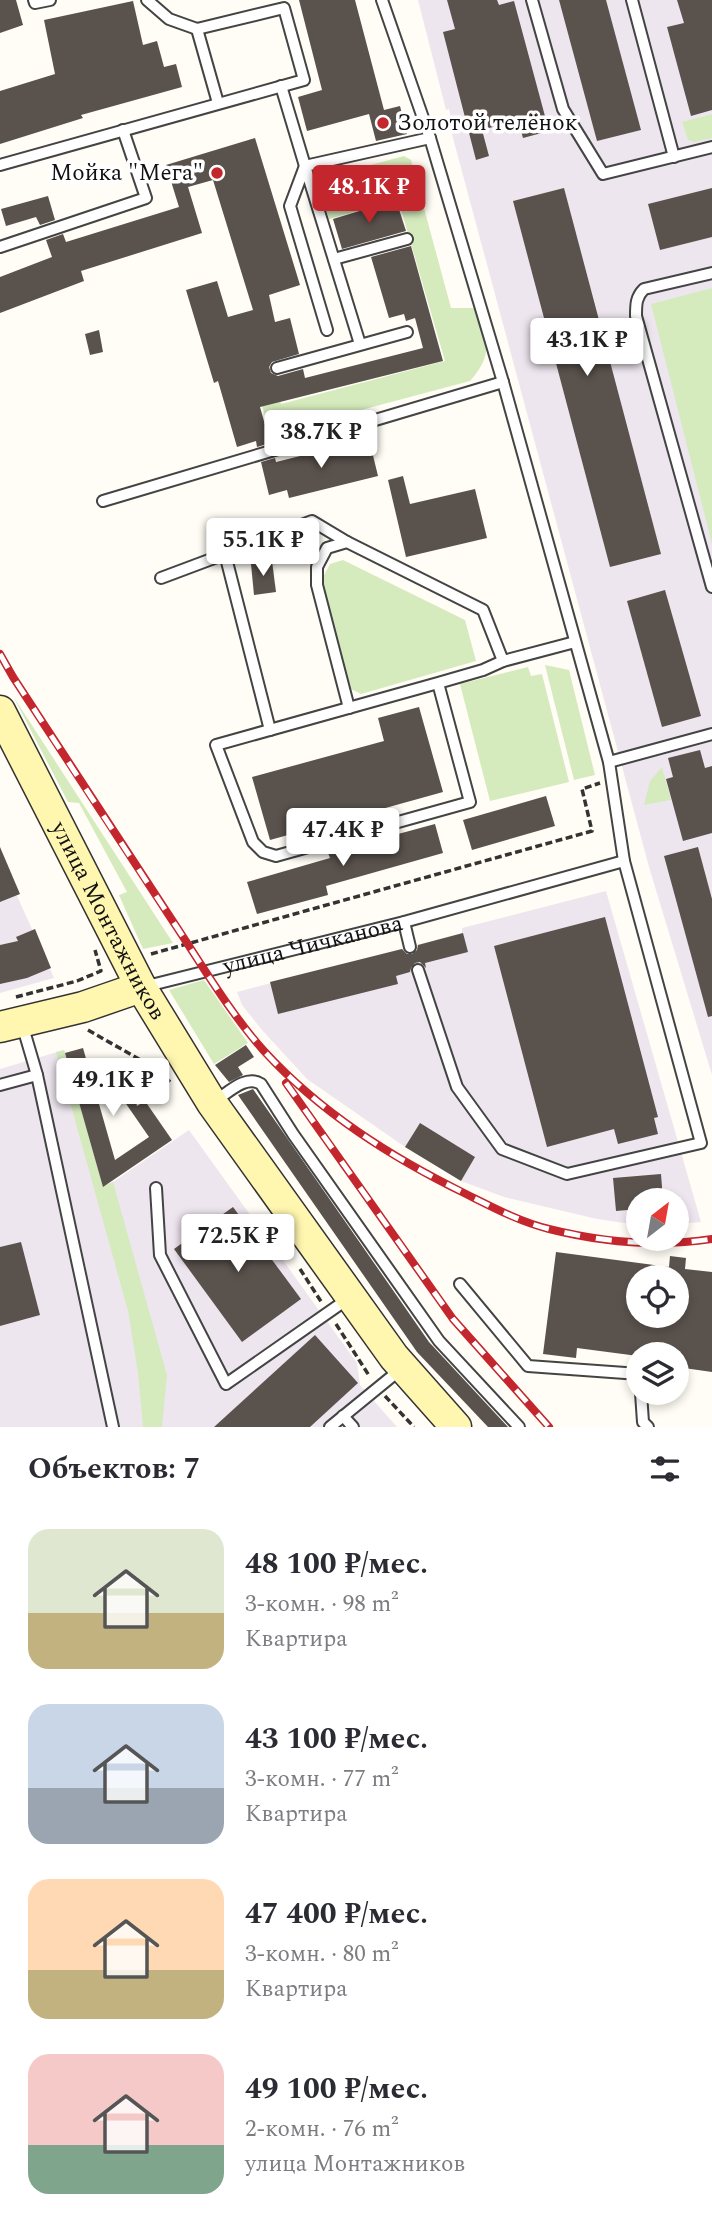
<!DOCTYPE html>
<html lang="ru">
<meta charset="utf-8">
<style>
:root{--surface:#fff;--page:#f2f2f3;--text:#2b2b33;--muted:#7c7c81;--accent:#c4262e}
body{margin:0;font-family:Spectral,serif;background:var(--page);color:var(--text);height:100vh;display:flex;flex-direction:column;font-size:26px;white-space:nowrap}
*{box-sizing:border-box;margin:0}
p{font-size:23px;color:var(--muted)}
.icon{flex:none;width:38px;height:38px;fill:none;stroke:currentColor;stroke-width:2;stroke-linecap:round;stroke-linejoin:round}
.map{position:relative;height:1427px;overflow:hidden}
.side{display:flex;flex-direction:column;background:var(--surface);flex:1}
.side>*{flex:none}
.needle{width:46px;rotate:31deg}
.tools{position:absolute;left:626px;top:1188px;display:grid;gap:14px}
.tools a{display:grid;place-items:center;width:63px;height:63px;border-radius:50%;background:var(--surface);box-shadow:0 4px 10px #0003;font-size:35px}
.price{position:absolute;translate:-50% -60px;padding:0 16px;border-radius:7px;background:#fff;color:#222;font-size:23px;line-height:46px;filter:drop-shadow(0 2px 4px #0008)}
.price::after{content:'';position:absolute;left:50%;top:42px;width:21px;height:16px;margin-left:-10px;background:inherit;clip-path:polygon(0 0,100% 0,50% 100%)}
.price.on{background:var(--accent);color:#fff}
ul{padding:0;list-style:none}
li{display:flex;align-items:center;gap:21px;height:175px;padding:0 28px}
li span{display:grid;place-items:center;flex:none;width:196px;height:140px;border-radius:21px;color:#555}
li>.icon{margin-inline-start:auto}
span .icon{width:84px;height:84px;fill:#fffc;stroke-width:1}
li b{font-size:30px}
h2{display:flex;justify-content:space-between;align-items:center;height:84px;padding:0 28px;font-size:30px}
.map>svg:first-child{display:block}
.industrial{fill:#eee6ef}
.green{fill:#d5ebbd}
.building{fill:#5a524d;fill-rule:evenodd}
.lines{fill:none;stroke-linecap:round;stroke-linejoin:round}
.lane-casing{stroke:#444;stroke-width:14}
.secondary-casing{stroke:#333;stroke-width:33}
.path{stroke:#333;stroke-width:3.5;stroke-dasharray:7 3.5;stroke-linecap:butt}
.lane{stroke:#fff;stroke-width:10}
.secondary{stroke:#fff6b0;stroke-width:30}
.rail-casing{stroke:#c4262e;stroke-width:8}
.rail{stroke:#fff;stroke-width:5;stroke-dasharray:16;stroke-linecap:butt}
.poi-dot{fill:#c4262e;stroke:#fff;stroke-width:2.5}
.labels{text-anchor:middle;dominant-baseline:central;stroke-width:7;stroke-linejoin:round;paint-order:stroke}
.poi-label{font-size:23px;fill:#111;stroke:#fff;text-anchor:start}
.street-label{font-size:23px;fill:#111;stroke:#fff}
</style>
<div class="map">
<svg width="712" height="1427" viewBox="0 0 712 1427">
<rect width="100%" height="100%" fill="#fffdf5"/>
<g class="industrial">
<path d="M418,0H712V1075L649,867L450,127L453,126L449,109L446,110Z"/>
<path d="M0,858L54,978L0,993Z"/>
<path d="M606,891L701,1222L677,1224V1200H639V1225L597,1219L504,1197L461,1181L405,1147L307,1079L262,1030L242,1005L237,992L462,933V928Z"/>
<path d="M64,1050L103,1186L113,1182L189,1130L357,1363L360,1385L397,1427H0V1069Z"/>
</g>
<g class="green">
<path d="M712,114V138L694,142L688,140L682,122Z"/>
<path d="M404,156L411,160L451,308H478C486,341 495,353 470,381L271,434L249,366L269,361L281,404L445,361L398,199L329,219L319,187L323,178Z"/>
<path d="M712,288V544L651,304Z"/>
<path d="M343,560L465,620L476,661L361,694L351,689L321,581L330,564Z"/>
<path d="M545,665L569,670L595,775L574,780Z"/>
<path d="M528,667L531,676L542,674L569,782L490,801L460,684Z"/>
<path d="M13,696L173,943L143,949L119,895L127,892L79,803L68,802Z"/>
<path d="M662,767L671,800L644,805L650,781Z"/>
<path d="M204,980L248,1043L214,1064L169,990Z"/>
<path d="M64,1050L103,1186L113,1182L167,1375L162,1427H143L138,1373L128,1311L56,1052Z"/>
</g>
<g class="building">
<path d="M0,0H16L23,25L0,33Z"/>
<path d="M299,0H355L384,110L400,106L407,134L376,141L369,114L307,131L298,97L322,90Z"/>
<path d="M447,0H497L499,5L514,1L549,131L523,138L518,120L482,130L489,156L476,160L443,32L455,29Z"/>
<path d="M559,0H606L641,130L597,141Z"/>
<path d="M677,0H712V110L691,116L667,27L684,23Z"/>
<path d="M133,1L143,45L157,41L164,67L176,64L182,87L81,115L83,118L0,144V91L55,74L44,20Z"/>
<path d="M255,138L300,285L269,295L275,322L290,318L299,354L272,362L269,367L271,373L278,376L303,369L305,378L423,348L415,318L406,321L404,314L389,318L371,257L411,246L443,361L260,407L270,443L257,447L256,441L237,447L218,381L214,383L186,290L217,281L228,317L253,310L213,180L188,187L202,233L81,271L84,281L0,313V277L52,257L46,240L63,234L66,242L179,207L166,165Z"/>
<path d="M564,188L661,554L610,567L513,201Z"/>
<path d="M712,188V237L660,250L648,204Z"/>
<path d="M48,196L55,220L40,225L36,217L6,226L1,209Z"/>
<path d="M396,200L406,231L342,249L333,219Z"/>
<path d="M99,330L103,352L90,355L85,334Z"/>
<path d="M369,439L378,476L289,498L287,490L269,495L261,462L275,458L276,462Z"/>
<path d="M403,476L410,504L475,489L487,538L406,557L388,480Z"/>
<path d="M272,561L276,592L254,595L251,564Z"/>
<path d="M665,590L701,716L662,727L627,601Z"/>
<path d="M419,707L443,792L270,840L252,777L384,741L378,718Z"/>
<path d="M700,750L705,768L712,766V833L683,841L666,779L673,777L668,758Z"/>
<path d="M546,796L555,826L472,850L463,820Z"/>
<path d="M435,824L443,853L326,886L328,895L257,914L247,882L330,858L328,853Z"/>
<path d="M0,847L20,894L0,902Z"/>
<path d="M698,847L712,899V1016L708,1017L664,856Z"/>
<path d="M605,917L658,1117L654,1118L658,1134L618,1144L614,1129L547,1147L494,946Z"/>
<path d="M35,929L51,968L27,978L0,984V945L18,941L16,937Z"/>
<path d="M463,933L468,952L425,963L426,968L420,962L415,963L411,968L410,972L396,976L398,984L278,1014L270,982L402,949L407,954H412L417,950L418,945Z"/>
<path d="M246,1045L254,1057L238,1067L243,1075L229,1082L215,1065Z"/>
<path d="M83,1048L115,1160L149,1137L102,1069L125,1062L137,1106L145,1101L172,1140L103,1187L65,1053Z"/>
<path d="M253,1089L429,1342L508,1427H488L417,1352L238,1095Z"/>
<path d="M420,1123L475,1157L461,1181L405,1147Z"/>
<path d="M661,1174L663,1200H639V1209L616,1211L613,1178Z"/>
<path d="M233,1207L301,1299L242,1342L174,1249Z"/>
<path d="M21,1242L40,1315L0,1326V1247Z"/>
<path d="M556,1252L669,1267L670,1256L686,1258L685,1269L712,1272V1372L677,1367V1350L638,1356L577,1348L576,1358L543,1354ZM639,1278H677V1316H639Z"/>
<path d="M315,1335L358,1383L310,1427H214Z"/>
</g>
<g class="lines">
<defs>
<g id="lane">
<path d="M34,0L35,3L50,0"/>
<path d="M382,0L430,138L503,382L609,762L624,861L701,1143L567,1174L502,1149L457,1087L418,970"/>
<path d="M532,0L563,109L603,174L712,147"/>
<path d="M632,0L674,157"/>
<path d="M197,29L218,103"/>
<path d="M281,86L305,166L430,138"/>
<path d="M0,165L304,80L284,8L197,29L169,19L147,0"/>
<path d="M0,247L146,198L123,130"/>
<path d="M334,259L407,239"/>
<path d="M712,273L644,289C636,297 636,304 636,316L712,587"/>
<path d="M327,330L290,206L305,166L360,344"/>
<path d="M277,368L407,332"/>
<path d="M103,501L503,382"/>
<path d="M161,578L225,554"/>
<path d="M438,683L470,802L276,856L263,852L253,842L216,745L438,683L483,670L503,661L575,642"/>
<path d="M349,708L317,585V567L327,548L347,542L483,610L503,661"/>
<path d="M270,730L225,554L312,521L347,542"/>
<path d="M609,762L712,734"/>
<path d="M404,922L410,947"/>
<path id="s1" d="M143,987L404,922L624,861"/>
<path d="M22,1024L37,1075L113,1427"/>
<path d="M0,1085L37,1075"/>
<path d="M215,1101C228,1093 246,1074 261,1084L293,1134L439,1341L519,1427"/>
<path d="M156,1188L160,1255L226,1384L349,1298"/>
<path d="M460,1284L528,1366L639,1374"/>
<path d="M641,1393L643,1422L648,1427"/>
<path d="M343,1416L353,1427"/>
<path d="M330,1427L401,1369"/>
</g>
<g id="secondary">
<path id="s2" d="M0,711L141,987L212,1103L394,1357L456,1427"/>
<path d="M0,1027L83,1007L141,987"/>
</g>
</defs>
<use href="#lane" class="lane-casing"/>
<use href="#secondary" class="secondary-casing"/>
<g class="path">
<path d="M151,954L592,831L582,789L600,783"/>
<path d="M16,997L77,981L101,971L95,950"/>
<path d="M88,1030L158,1070L170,1082"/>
<path d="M300,1269L322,1303"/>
<path d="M336,1324L370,1377"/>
<path d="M385,1396L414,1427"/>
</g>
<use href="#lane" class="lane"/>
<use href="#secondary" class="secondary"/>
<defs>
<g id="rail">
<path d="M0,654L13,677C67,760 121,843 176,926C203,967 231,1014 264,1051C321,1113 391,1157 466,1194C492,1207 520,1222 549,1229C601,1242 659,1247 712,1239"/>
<path d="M286,1083L453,1319L549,1427"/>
</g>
</defs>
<use href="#rail" class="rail-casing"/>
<use href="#rail" class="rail"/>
</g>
<g class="poi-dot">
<circle cx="383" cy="123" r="7"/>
<circle cx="217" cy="173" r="7"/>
</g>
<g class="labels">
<g class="poi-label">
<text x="397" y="123">Золотой телёнок</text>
<text x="203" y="173" text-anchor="end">Мойка "Мега"</text>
</g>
<g class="street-label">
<text stroke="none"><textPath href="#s2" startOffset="236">улица Монтажников</textPath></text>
<text stroke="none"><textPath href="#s1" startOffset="175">улица Чичканова</textPath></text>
</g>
</g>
</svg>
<div class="tools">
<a><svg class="needle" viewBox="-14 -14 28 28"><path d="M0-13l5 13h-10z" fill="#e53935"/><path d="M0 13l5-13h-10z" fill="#7c7c81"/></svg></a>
<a><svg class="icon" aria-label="locate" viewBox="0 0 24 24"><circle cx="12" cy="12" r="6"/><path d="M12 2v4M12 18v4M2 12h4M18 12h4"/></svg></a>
<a><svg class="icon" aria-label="layers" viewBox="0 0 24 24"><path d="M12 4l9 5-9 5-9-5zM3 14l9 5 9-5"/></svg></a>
</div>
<b class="price on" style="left:369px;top:225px">48.1K ₽</b>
<b class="price" style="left:587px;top:378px">43.1K ₽</b>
<b class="price" style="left:321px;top:470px">38.7K ₽</b>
<b class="price" style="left:263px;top:578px">55.1K ₽</b>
<b class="price" style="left:343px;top:868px">47.4K ₽</b>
<b class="price" style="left:113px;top:1118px">49.1K ₽</b>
<b class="price" style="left:238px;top:1274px">72.5K ₽</b>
</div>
<section class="side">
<h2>Объектов: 7<svg class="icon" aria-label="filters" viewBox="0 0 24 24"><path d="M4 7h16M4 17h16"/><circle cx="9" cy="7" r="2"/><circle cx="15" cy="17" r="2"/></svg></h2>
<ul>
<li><span style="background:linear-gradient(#dfe7d0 60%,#c2b280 0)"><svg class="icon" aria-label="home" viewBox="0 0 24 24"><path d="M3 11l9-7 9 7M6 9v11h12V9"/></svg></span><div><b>48 100 ₽/мес.</b><p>3-комн. · 98 m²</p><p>Квартира</p></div></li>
<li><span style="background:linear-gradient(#c9d6e8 60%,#9aa5b1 0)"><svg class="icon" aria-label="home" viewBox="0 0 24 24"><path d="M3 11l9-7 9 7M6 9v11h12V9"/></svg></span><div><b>43 100 ₽/мес.</b><p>3-комн. · 77 m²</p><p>Квартира</p></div></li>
<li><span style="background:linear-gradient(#ffd9b3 65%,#c2b280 0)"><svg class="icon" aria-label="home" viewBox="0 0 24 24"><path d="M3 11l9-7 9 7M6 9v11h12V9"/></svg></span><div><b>47 400 ₽/мес.</b><p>3-комн. · 80 m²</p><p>Квартира</p></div></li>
<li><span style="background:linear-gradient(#f6c9c9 65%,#7fa58c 0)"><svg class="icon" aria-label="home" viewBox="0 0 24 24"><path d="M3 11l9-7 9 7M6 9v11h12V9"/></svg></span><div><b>49 100 ₽/мес.</b><p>2-комн. · 76 m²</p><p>улица Монтажников</p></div></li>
</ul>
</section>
